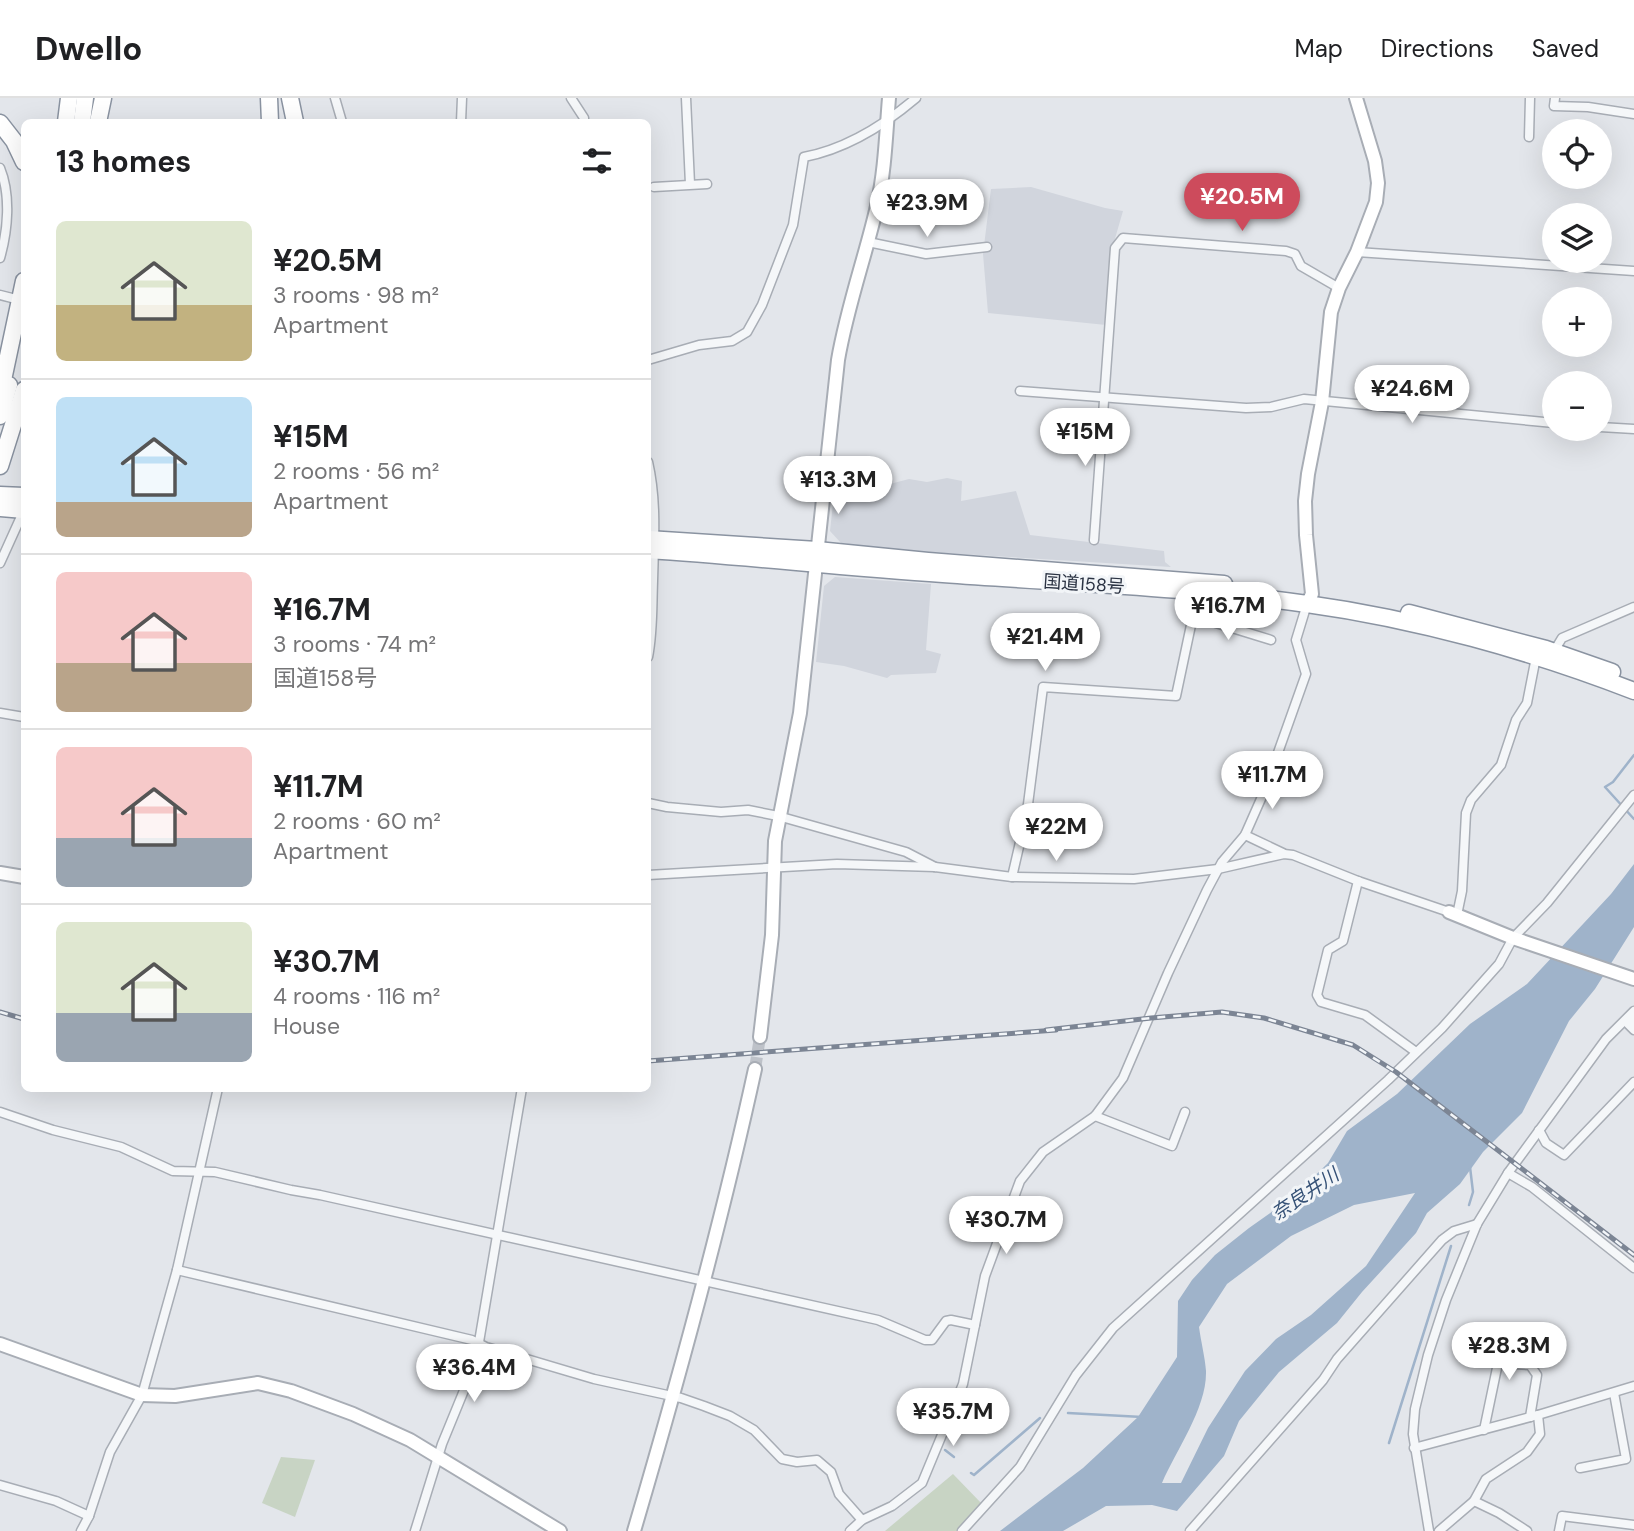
<!DOCTYPE html>
<meta charset="utf-8">
<style>
:root{--surface:#fff;--page:#f6f6f6;--text:#202124;--muted:#757577;--line:#e0e0e0;--accent:#cd4b5c}
body{margin:0;font-family:"DM Sans","Noto Sans JP",sans-serif;background:var(--page);color:var(--text);height:100vh;display:flex;flex-direction:column;font-size:26px;white-space:nowrap}
*{box-sizing:border-box;margin:0}
p{font-size:23px;color:var(--muted)}
.icon{flex:none;width:38px;height:38px;fill:none;stroke:currentColor;stroke-width:2;stroke-linecap:round;stroke-linejoin:round}
.map{position:relative;flex:1;overflow:hidden}
.drawer{position:absolute;left:21px;top:21px;width:630px;height:973px;display:flex;flex-direction:column;background:var(--surface);border-radius:10px;box-shadow:0 7px 28px #0002}
.drawer>*{flex:none}
.controls{position:absolute;left:1542px;top:21px;display:grid;gap:14px}
.controls a{display:grid;place-items:center;width:70px;height:70px;border-radius:50%;background:var(--surface);box-shadow:0 7px 28px #0002;font-size:35px}
.price{position:absolute;translate:-50% -60px;padding:0 16px;border-radius:24px;background:#fff;color:#222;font-size:23px;line-height:46px;filter:drop-shadow(0 2px 4px #0008)}
.price::after{content:'';position:absolute;left:50%;top:42px;width:21px;height:16px;margin-left:-10px;background:inherit;clip-path:polygon(0 0,100% 0,50% 100%)}
.price.selected{background:var(--accent);color:#fff}
ul{padding:0;list-style:none}
li{display:flex;align-items:center;gap:21px;height:175px;padding:0 35px}
li+li{border-top:2px solid var(--line)}
li span{display:grid;place-items:center;flex:none;width:196px;height:140px;border-radius:10px;color:#555}
li>.icon{margin-inline-start:auto}
span .icon{width:84px;height:84px;fill:#fffc;stroke-width:1}
li b{font-size:30px}
h2{display:flex;justify-content:space-between;align-items:center;height:84px;padding:0 35px;font-size:30px}
header{display:flex;align-items:center;gap:42px;box-sizing:border-box;height:98px;padding:0 35px;background:var(--surface);border-bottom:2px solid var(--line)}
header strong{font-size:33px}
nav{display:flex;gap:38px;margin-inline-start:auto;font-size:24px}
.map>svg:first-child{display:block}
.built{fill:#d1d5dd}
.green{fill:#c8d4c4}
.water{fill:#9fb3ca;fill-rule:evenodd}
.lines{fill:none;stroke-linecap:round;stroke-linejoin:round}
.stream{stroke:#9fb3ca;stroke-width:2.5}
.secondary-tunnel{stroke:#bec2c9;stroke-width:12;stroke-dasharray:12 6;stroke-linecap:butt}
.street-casing{stroke:#a8adb5;stroke-width:11}
.secondary-casing{stroke:#a8adb5;stroke-width:16}
.highway-casing{stroke:#8a93a1;stroke-width:19}
.street{stroke:#f5f7f9;stroke-width:8}
.secondary{stroke:#fff;stroke-width:12}
.highway{stroke:#fff;stroke-width:16}
.rail-casing{stroke:#7c8594;stroke-width:5}
.rail{stroke:#f2f5f8;stroke-width:2.5;stroke-dasharray:8;stroke-linecap:butt}
.labels{text-anchor:middle;dominant-baseline:central;stroke-width:6;stroke-linejoin:round;paint-order:stroke}
.street-label{font-size:18px;fill:#2b3343;stroke:#f2f5f8}
.water-label{font-size:19px;font-style:italic;fill:#355176;stroke:#f2f5f8}
</style>
<header>
<strong>Dwello</strong>
<nav><a>Map</a><a>Directions</a><a>Saved</a></nav>
</header>
<div class="map">
<svg width="1634" height="1433" viewBox="0 0 1634 1433">
<rect width="100%" height="100%" fill="#e3e6eb"/>
<g class="built">
<path d="M1031,89L1105,110L1123,113L1114,144L1106,227L988,215L983,156L991,91Z"/>
<path d="M947,380L962,383L961,403L1016,393L1030,437L1164,453L1165,464L1171,469L896,452L841,445L830,433L835,387L890,386L909,381L927,384Z"/>
<path d="M835,479L931,486L926,552L941,556L936,575L891,577L887,580L844,568L816,564L824,488Z"/>
</g>
<g class="green">
<path d="M281,1359L315,1362L295,1419L262,1405Z"/>
<path d="M953,1376L983,1407L958,1433H885Z"/>
</g>
<path class="water" d="M1634,766V829L1595,891L1569,923L1522,1015L1483,1054L1460,1086L1427,1115L1416,1135L1362,1194L1337,1225L1279,1274L1239,1323L1224,1358L1177,1413L1152,1407L1106,1408L1063,1433H1000L1083,1370L1138,1319L1177,1259L1178,1203L1192,1182L1215,1157L1249,1130L1294,1098L1328,1065L1347,1033L1397,996L1470,926L1527,886L1611,796ZM1415,1095L1366,1168L1311,1217L1276,1241L1245,1273L1208,1330L1181,1385H1162C1176,1352 1207,1310 1206,1273C1205,1259 1201,1244 1199,1229L1227,1186L1291,1138L1354,1107Z"/>
<g class="lines">
<g class="stream">
<path d="M1634,657L1613,684L1605,689L1634,721"/>
<path d="M1469,1107L1473,1094L1470,1069"/>
<path d="M1068,1315L1142,1319"/>
<path d="M1389,1345L1451,1148"/>
<path d="M945,1352L954,1359"/>
<path d="M971,1375L974,1377L1040,1320"/>
</g>
<path class="secondary-tunnel" d="M755,971L760,939"/>
<defs>
<g id="street">
<path d="M335,0L342,24"/>
<path d="M571,0L584,20V24"/>
<path d="M686,0L690,86"/>
<path d="M1555,0L1554,8L1588,9L1634,16"/>
<path d="M461,24L462,0"/>
<path d="M1529,39L1530,0"/>
<path d="M0,70C11,97 8,132 0,160"/>
<path d="M654,89L707,86"/>
<path d="M868,144L926,156L987,149"/>
<path d="M1357,154L1634,173"/>
<path d="M0,197L12,200"/>
<path d="M648,262L699,247L732,243L747,234L762,207L793,127L804,59C846,51 883,28 916,0"/>
<path d="M1020,293L1246,310L1271,309L1304,301L1554,325"/>
<path d="M1600,329L1634,331"/>
<path d="M648,364C657,403 654,443 653,483C652,509 653,534 648,559"/>
<path d="M1094,442L1115,150L1123,140L1286,153L1295,156L1301,168L1339,190"/>
<path d="M0,465L24,412"/>
<path d="M1193,518L1271,542"/>
<path d="M1553,555L1562,540L1634,509"/>
<path d="M0,615L24,619"/>
<path d="M648,705L667,709L721,714L748,712L778,718L906,754L935,769"/>
<path d="M1245,737L1283,755"/>
<path d="M648,777L837,766L935,769L1012,779L1134,781L1218,771L1284,756L1293,757L1358,783L1449,814"/>
<path d="M1012,779L1027,714L1043,589L1176,598L1198,494"/>
<path d="M1358,783L1343,843L1328,852L1317,897L1321,904L1365,917L1416,954"/>
<path d="M1457,817L1462,793L1466,715L1471,702L1501,667L1516,622L1527,605L1536,559"/>
<path d="M1634,921L1628,926L1634,932"/>
<path d="M0,1014L53,1032L121,1049L173,1073L215,1074L291,1092L320,1097L878,1222L925,1242H932L946,1223L951,1222L975,1227"/>
<path d="M1095,1018L1172,1048L1185,1014"/>
<path d="M1539,1032L1546,1045L1564,1057L1634,984"/>
<path d="M1508,1075L1532,1089L1634,1170"/>
<path d="M177,1172L472,1242L486,1249L594,1281L681,1300L704,1308L730,1318L754,1332L782,1361L797,1364L817,1362L831,1374L839,1396L862,1422"/>
<path d="M1484,1332L1498,1265L1530,1267L1537,1277L1530,1319"/>
<path d="M1414,1350L1538,1317L1634,1288"/>
<path d="M1580,1370L1626,1361L1614,1295"/>
<path d="M0,1387L56,1403L89,1418"/>
<path d="M1474,1403L1486,1381L1527,1354L1540,1336L1538,1317"/>
<path d="M81,1433L89,1418L110,1354L142,1297L177,1172L218,990"/>
<path d="M415,1433L442,1346L467,1285L479,1244L522,990"/>
<path d="M850,1433L862,1422L892,1408L922,1385L963,1286L985,1178L1020,1083L1043,1054L1095,1018L1123,980L1168,875L1207,792L1222,764L1245,737L1264,694L1306,576L1296,542L1307,506"/>
<path d="M962,1433L1020,1369L1076,1277L1113,1230L1388,982L1442,930L1499,866L1513,840L1547,805L1634,697"/>
<path d="M1190,1433L1323,1282L1337,1261L1442,1142L1454,1133L1477,1126"/>
<path d="M1429,1433L1413,1336L1415,1311L1428,1257L1446,1202L1477,1126L1508,1075L1606,941L1634,913"/>
<path d="M1439,1433L1474,1403L1499,1415L1527,1433"/>
<path d="M1559,1433L1562,1418L1634,1427"/>
</g>
<g id="secondary">
<path d="M1307,506L1312,496L1306,437L1305,403L1308,376L1322,304L1331,214L1339,190L1357,154L1376,104L1378,85L1375,63L1356,0"/>
<path d="M0,775L24,779"/>
<path d="M1449,814L1513,840L1634,881"/>
<path d="M760,939L772,837L775,743L800,615L838,262C847,209 865,160 877,108C885,73 886,36 889,0"/>
<path d="M0,1246L142,1297L175,1298L258,1285L291,1293L353,1316L410,1342L560,1433"/>
<path d="M634,1433C679,1280 721,1127 755,971"/>
</g>
<g id="highway">
<path d="M269,0L270,24"/>
<path d="M290,0L295,24"/>
<path d="M66,24L69,0"/>
<path d="M82,24L85,0"/>
<path d="M98,24L103,0"/>
<path d="M0,25L14,43L24,64"/>
<path d="M0,296L24,183"/>
<path d="M0,318L9,287"/>
<path d="M0,368L24,292"/>
<path d="M0,397L24,398"/>
<path d="M0,410L24,412"/>
<path d="M648,441L817,452L928,463L1224,486"/>
<path d="M648,452C746,458 844,470 943,476C1064,485 1187,489 1307,506C1416,521 1531,553 1634,593"/>
<path d="M1409,515L1546,551L1612,574"/>
</g>
</defs>
<use href="#street" class="street-casing"/>
<use href="#secondary" class="secondary-casing"/>
<use href="#highway" class="highway-casing"/>
<use href="#street" class="street"/>
<use href="#secondary" class="secondary"/>
<use href="#highway" class="highway"/>
<defs>
<g id="rail">
<path d="M0,914L24,921"/>
<path d="M1046,932L1151,920L1222,914L1264,920L1353,947L1396,974L1634,1157"/>
<path d="M648,963L1056,932"/>
</g>
</defs>
<use href="#rail" class="rail-casing"/>
<use href="#rail" class="rail"/>
</g>
<g class="labels">
<g class="street-label">
<text transform="translate(1084 486) rotate(4)">国道158号</text>
</g>
<g class="water-label">
<text transform="translate(1305 1096) rotate(-34)">奈良井川</text>
</g>
</g>
</svg>
<div class="controls">
<a><svg class="icon" aria-label="locate" viewBox="0 0 24 24"><circle cx="12" cy="12" r="6"/><path d="M12 2v4M12 18v4M2 12h4M18 12h4"/></svg></a>
<a><svg class="icon" aria-label="layers" viewBox="0 0 24 24"><path d="M12 4l9 5-9 5-9-5zM3 14l9 5 9-5"/></svg></a>
<a>+</a>
<a>−</a>
</div>
<b class="price selected" style="left:1242px;top:135px">¥20.5M</b>
<b class="price" style="left:927px;top:141px">¥23.9M</b>
<b class="price" style="left:1412px;top:327px">¥24.6M</b>
<b class="price" style="left:1085px;top:370px">¥15M</b>
<b class="price" style="left:838px;top:418px">¥13.3M</b>
<b class="price" style="left:1228px;top:544px">¥16.7M</b>
<b class="price" style="left:1045px;top:575px">¥21.4M</b>
<b class="price" style="left:1272px;top:713px">¥11.7M</b>
<b class="price" style="left:1056px;top:765px">¥22M</b>
<b class="price" style="left:1006px;top:1158px">¥30.7M</b>
<b class="price" style="left:1509px;top:1284px">¥28.3M</b>
<b class="price" style="left:474px;top:1306px">¥36.4M</b>
<b class="price" style="left:953px;top:1350px">¥35.7M</b>
<section class="drawer">
<h2>13 homes<svg class="icon" aria-label="filters" viewBox="0 0 24 24"><path d="M4 7h16M4 17h16"/><circle cx="9" cy="7" r="2"/><circle cx="15" cy="17" r="2"/></svg></h2>
<ul>
<li><span style="background:linear-gradient(#dfe7d0 60%,#c2b280 0)"><svg class="icon" aria-label="home" viewBox="0 0 24 24"><path d="M3 11l9-7 9 7M6 9v11h12V9"/></svg></span><div><b>¥20.5M</b><p>3 rooms · 98 m²</p><p>Apartment</p></div></li>
<li><span style="background:linear-gradient(#bfe0f5 75%,#b9a48a 0)"><svg class="icon" aria-label="home" viewBox="0 0 24 24"><path d="M3 11l9-7 9 7M6 9v11h12V9"/></svg></span><div><b>¥15M</b><p>2 rooms · 56 m²</p><p>Apartment</p></div></li>
<li><span style="background:linear-gradient(#f6c9c9 65%,#b9a48a 0)"><svg class="icon" aria-label="home" viewBox="0 0 24 24"><path d="M3 11l9-7 9 7M6 9v11h12V9"/></svg></span><div><b>¥16.7M</b><p>3 rooms · 74 m²</p><p>国道158号</p></div></li>
<li><span style="background:linear-gradient(#f6c9c9 65%,#9aa5b1 0)"><svg class="icon" aria-label="home" viewBox="0 0 24 24"><path d="M3 11l9-7 9 7M6 9v11h12V9"/></svg></span><div><b>¥11.7M</b><p>2 rooms · 60 m²</p><p>Apartment</p></div></li>
<li><span style="background:linear-gradient(#dfe7d0 65%,#9aa5b1 0)"><svg class="icon" aria-label="home" viewBox="0 0 24 24"><path d="M3 11l9-7 9 7M6 9v11h12V9"/></svg></span><div><b>¥30.7M</b><p>4 rooms · 116 m²</p><p>House</p></div></li>
</ul>
</section>
</div>
